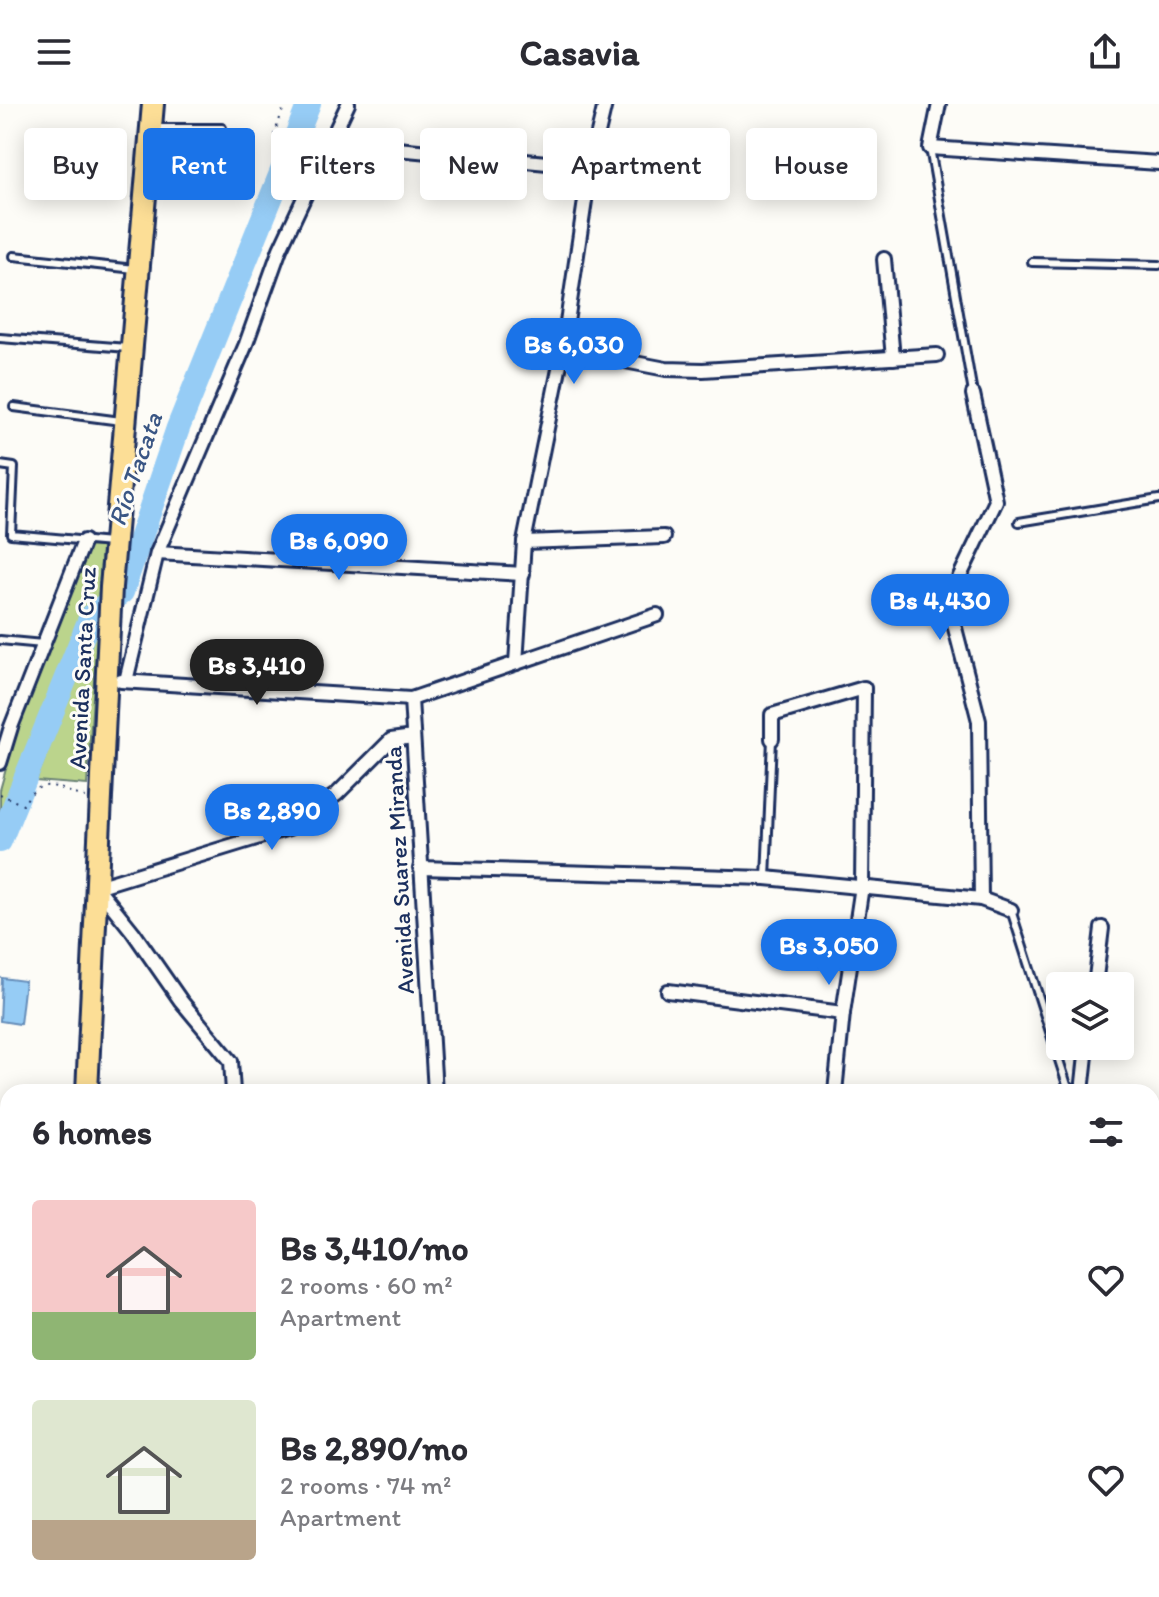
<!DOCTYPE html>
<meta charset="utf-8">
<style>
:root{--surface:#fff;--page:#f7f7f7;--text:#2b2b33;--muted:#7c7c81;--accent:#1a73e8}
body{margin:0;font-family:Itim,sans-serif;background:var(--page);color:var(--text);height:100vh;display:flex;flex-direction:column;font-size:30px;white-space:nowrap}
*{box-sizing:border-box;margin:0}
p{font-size:26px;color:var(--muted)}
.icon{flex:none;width:44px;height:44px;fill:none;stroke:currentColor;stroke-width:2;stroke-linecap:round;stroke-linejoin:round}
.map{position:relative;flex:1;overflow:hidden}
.side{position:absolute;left:0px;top:980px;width:1160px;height:514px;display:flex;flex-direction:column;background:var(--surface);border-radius:24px 24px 0 0;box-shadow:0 4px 20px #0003}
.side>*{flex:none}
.banner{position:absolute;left:24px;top:24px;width:1112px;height:72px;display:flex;gap:16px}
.controls{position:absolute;left:1046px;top:868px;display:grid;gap:16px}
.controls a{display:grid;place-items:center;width:88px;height:88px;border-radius:8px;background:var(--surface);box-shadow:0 4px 20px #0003;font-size:40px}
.price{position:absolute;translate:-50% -68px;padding:0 18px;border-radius:28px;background:var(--accent);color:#fff;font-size:26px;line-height:52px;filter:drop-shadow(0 2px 4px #0008)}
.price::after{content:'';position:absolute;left:50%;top:48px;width:24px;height:18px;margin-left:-12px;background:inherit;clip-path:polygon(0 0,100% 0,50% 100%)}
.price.active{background:#222;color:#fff}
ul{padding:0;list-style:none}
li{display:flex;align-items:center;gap:24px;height:200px;padding:0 32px}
li span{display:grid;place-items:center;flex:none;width:224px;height:160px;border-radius:8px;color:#555}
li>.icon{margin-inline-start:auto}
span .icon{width:96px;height:96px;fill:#fffc;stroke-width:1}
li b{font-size:34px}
h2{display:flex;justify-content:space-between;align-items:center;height:96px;padding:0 32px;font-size:34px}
.pill{padding:0 28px;border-radius:8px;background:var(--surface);box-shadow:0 4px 20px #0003;font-size:28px;line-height:72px}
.pill.active{background:var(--accent);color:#fff}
header{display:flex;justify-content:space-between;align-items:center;height:104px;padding:0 32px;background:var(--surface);font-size:36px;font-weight:800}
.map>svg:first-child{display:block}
.green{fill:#bbd48c;stroke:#6b8275;stroke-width:2}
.water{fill:#96ccf5;stroke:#658db9;stroke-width:2}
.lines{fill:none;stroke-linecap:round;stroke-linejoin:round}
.river{stroke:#96ccf5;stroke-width:24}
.service-casing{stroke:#1b2f5e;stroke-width:12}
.minor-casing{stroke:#1b2f5e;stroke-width:18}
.secondary-casing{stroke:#1b2f5e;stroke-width:24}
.primary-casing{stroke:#1b2f5e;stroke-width:26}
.path{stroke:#1b2f5e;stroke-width:2;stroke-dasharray:2 6;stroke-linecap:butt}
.service{stroke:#fdfcf7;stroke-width:6}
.minor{stroke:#fdfcf7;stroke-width:12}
.secondary{stroke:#fdfcf7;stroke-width:18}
.primary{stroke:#fcde96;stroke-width:20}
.labels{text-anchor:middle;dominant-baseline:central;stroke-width:6;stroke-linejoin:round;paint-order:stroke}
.street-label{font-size:24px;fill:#1b2f5e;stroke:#fdfcf7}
.water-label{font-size:26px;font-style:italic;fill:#3a5684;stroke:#fdfcf7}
</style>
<header><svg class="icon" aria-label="menu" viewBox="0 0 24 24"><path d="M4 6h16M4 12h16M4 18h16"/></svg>Casavia<svg class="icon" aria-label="share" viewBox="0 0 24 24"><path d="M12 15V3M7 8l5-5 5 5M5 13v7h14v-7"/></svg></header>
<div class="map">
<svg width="1159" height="1493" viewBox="0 0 1159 1493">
<rect width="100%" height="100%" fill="#fdfcf7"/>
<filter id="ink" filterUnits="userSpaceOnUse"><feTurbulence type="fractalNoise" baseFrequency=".0125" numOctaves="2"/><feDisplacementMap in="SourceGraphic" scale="16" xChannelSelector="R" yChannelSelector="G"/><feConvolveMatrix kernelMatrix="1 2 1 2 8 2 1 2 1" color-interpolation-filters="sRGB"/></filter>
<g filter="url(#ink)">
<g class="green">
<path d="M88,442L102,443L98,501L89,504L0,718V686L17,626Z"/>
<path d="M98,519L87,681L36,677Z"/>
</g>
<path class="water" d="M2,874L25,877L20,920L0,917Z"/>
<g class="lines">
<path class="river" d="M0,737L91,512L122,488L178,324L309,0"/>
<defs>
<g id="service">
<path d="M155,24H222"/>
<path d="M930,44L973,289"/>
<path d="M14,152L135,165"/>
<path d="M1032,158L1159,161"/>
<path d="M0,234L128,244"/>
<path d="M14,303L121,317"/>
<path d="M0,361L14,363L11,430L111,439"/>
<path d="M1019,418L1159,395"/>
<path d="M0,536L43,540"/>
<path d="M766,774L772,635"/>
<path d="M1011,806L1067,981L1075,988"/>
<path d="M0,1206H8"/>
</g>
<g id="minor">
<path d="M939,0L930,44L1159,59"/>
<path d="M332,39L590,63"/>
<path d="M884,155L893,254"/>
<path d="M563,245L666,265L703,266L937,251"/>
<path d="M973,290L996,397L948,497L979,617L981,795"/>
<path d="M524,438L664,433"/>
<path d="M157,449L523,470"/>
<path d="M516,559L524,438L563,245L590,63L605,0"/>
<path d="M121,577L411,595L657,511"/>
<path d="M126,577L157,449L246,240L280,145L348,0"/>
<path d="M411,595L435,988"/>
<path d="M772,635V611L864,584L862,782L843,909L835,988"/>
<path d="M0,659L11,623L84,437"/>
<path d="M420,764L766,774L981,795L1011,806"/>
<path d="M1095,882L1102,824"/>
<path d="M668,887L843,909"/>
<path d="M233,988L231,957L181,897L133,828L97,783L289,724L337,690L391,636L413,633"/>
<path d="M1082,988L1087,942"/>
<path d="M1152,1374L1159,1373"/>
<path d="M0,1427H8"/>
<path d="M478,1486V1493"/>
<path d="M726,1486L727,1493"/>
<path d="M1105,1486V1493"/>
<path d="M916,1490L918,1493"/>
</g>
<g id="secondary">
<path d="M1152,1125L1159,1124"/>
<path d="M207,1493L212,1486"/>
</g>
<g id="primary">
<path d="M87,988L111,483L153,0"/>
<path d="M64,1493V1486"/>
</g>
</defs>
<use href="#service" class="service-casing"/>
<use href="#minor" class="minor-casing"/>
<use href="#secondary" class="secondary-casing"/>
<use href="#primary" class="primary-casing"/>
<g class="path">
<path d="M274,31L285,0"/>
<path d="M0,690L23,701C42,668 58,686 85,693"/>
</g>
<use href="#service" class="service"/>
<use href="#minor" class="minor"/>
<use href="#secondary" class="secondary"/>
<use href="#primary" class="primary"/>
</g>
</g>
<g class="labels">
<g class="street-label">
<text transform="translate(82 564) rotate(-87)">Avenida Santa Cruz</text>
<text transform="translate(399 766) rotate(-93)">Avenida Suarez Miranda</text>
</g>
<g class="water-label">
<text transform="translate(135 365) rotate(-71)">Río Tacata</text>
</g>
</g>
</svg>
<div class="controls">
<a><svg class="icon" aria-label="layers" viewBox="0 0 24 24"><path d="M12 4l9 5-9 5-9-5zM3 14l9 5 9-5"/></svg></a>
</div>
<b class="price" style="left:574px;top:282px">Bs 6,030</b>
<b class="price" style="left:339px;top:478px">Bs 6,090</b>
<b class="price" style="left:940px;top:538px">Bs 4,430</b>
<b class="price active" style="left:257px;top:603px">Bs 3,410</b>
<b class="price" style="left:272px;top:748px">Bs 2,890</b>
<b class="price" style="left:829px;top:883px">Bs 3,050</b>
<div class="banner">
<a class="pill">Buy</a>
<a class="pill active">Rent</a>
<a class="pill">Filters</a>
<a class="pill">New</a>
<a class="pill">Apartment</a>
<a class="pill">House</a>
</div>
<section class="side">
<h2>6 homes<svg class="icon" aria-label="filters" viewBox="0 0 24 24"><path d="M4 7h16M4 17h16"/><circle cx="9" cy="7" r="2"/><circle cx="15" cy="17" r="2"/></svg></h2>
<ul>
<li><span style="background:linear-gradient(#f6c9c9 70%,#8fb573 0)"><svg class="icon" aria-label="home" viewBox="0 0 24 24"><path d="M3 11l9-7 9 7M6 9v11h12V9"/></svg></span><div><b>Bs 3,410/mo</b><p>2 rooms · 60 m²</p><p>Apartment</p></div><svg class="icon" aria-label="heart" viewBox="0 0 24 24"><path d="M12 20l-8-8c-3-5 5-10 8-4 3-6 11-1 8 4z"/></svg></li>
<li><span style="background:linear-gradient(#dfe7d0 75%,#b9a48a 0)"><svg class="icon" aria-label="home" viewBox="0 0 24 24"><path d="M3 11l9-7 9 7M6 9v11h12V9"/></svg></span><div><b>Bs 2,890/mo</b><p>2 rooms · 74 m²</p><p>Apartment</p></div><svg class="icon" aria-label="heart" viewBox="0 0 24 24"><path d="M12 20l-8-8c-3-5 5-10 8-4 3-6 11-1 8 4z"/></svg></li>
</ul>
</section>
</div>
